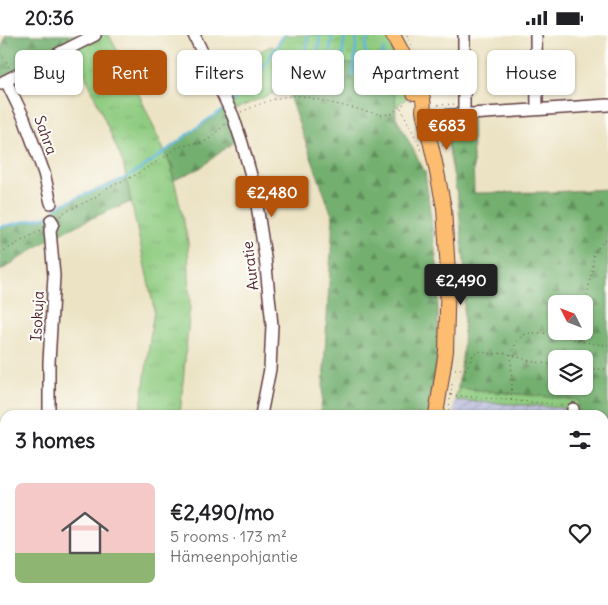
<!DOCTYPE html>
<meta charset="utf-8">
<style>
:root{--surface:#fff;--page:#f6f6f6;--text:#202124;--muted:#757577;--accent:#b45309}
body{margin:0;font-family:Delius,sans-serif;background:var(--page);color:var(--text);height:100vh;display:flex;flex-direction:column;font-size:19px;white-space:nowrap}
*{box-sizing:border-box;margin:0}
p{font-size:16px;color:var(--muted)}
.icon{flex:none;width:28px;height:28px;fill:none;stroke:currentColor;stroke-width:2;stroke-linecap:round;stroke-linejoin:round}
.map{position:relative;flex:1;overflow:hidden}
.sheet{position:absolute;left:0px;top:375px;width:609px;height:195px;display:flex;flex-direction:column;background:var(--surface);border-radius:15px 15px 0 0;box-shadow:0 1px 4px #0004}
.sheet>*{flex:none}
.top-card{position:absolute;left:15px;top:15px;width:579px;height:45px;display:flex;gap:10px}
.needle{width:32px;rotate:312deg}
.buttons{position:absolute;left:548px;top:260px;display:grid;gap:10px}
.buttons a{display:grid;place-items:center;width:45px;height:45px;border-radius:8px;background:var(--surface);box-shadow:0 1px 4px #0004;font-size:25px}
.price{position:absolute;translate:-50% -42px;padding:0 11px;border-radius:5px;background:var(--accent);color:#fff;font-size:16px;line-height:32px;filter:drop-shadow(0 1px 2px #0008)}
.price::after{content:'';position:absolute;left:50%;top:30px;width:15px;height:11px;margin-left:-8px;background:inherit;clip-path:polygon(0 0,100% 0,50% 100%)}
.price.selected{background:#222;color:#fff}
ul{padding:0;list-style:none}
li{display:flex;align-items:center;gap:15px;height:125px;padding:0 15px}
li span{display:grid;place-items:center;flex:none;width:140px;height:100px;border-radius:8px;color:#555}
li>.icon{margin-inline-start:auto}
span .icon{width:60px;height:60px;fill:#fffc;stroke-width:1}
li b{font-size:21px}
h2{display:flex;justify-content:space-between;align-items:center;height:60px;padding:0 15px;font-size:21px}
.pill{padding:0 18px;border-radius:8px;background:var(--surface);box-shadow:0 1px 4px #0004;font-size:18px;line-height:45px}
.pill.selected{background:var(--accent);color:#fff}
.status{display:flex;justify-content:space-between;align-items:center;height:35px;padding:0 25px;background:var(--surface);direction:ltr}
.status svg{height:14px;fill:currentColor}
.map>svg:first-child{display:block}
.industrial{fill:url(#industrial-furrows)}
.grass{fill:url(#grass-tufts);stroke:#6c7656}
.forest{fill:url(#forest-firs);stroke:#5e684d;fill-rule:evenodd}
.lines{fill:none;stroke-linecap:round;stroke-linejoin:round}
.stream{stroke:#60b7dd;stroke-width:2.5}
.minor-casing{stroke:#623c42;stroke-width:14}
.major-casing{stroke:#623c42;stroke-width:16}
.path{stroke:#623c42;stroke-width:1;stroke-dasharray:1 4;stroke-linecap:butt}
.minor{stroke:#fff;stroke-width:11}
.major{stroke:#fcbd6f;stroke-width:14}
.labels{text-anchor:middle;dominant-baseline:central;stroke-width:4;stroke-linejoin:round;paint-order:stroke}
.street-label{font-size:15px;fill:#4a1f2b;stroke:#fdfcf7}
</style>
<div class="status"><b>20:36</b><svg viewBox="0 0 49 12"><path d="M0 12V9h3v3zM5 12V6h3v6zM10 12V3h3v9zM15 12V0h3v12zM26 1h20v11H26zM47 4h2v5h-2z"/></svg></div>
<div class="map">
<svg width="608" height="570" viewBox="0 0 608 570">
<defs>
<pattern id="industrial-furrows" width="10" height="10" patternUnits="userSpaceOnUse" patternTransform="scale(1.25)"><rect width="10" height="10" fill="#c0c2dd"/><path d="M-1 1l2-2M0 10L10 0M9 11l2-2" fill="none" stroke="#a6a6be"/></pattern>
<pattern id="grass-tufts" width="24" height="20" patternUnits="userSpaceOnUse" patternTransform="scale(1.25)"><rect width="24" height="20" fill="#8fcc81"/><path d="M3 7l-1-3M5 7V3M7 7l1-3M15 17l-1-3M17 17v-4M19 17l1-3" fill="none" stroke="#7daf70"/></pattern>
<pattern id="forest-firs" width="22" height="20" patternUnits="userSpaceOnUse" patternTransform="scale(1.25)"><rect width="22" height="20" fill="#73b06f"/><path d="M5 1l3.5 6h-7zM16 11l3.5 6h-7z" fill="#608f5b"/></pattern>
</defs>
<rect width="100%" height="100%" fill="#fdfcf7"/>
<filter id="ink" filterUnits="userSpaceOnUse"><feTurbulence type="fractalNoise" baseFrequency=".02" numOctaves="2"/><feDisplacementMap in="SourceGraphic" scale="10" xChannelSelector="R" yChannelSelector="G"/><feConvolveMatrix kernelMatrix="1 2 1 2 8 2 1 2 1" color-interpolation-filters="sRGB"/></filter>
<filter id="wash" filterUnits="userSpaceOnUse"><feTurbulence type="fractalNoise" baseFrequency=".0096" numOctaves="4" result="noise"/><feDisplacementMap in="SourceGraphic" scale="20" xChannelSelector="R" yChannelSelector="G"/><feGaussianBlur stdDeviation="1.12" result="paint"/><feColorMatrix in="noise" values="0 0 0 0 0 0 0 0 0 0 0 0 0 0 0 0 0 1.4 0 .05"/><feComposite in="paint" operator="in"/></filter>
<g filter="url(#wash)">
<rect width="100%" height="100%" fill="#ece3c4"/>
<g class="industrial">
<path d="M455,365L564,373L563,380H453Z"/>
<path d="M449,565H531V570H455Z"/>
</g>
<g class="grass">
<path d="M67,0H109L130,39L171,131L188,206L190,272L180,380H140L154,274L123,128L85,39Z"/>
<path d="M284,0H386L403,41L408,62L396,72L395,60L387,51L357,30L335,29L312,42L292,45L286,53L233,75L216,37L271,11L276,13Z"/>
<path d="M458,353L579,365V380H563L564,373L455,365Z"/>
</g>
<g class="forest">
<path d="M6,0H67L73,12L0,48V18Z"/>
<path d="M335,29H357L387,51L395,60L396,82L425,137L438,237V319L428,380H319L322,367L333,183L286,53L292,45L312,42Z"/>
<path d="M225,74L240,102L200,133L174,145L171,131L164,117L210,83Z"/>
<path d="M472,85L474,158L551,157L608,154V397H604V380H579V365L458,353L463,316L465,237L458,165L444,88ZM556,269H584V296H556ZM556,324H584V351H556Z"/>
<path d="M126,142L131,167L94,182L51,203L0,236V192L45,182L62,169Z"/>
<path d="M25,565H95L93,570H26Z"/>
<path d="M291,565H373L371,570H289Z"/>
</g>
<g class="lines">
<g class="stream">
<path d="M304,35L308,0"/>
<path d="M363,39L367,0"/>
<path d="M353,40L357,0"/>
<path d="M314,46L320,0"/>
<path d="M379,46L384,14"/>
<path d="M342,50L340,37L345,0"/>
<path d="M325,56L332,0"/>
<path d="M232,68L262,34L284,0"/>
<path d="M56,173C65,167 75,164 84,160C101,154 119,147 134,138C166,119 193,92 226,73"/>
<path d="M0,192L45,182L48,180"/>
</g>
</g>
</g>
<g filter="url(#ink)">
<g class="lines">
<defs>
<g id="minor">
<path d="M194,0L233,81L242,108L254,151L265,222L272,290L270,334L261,380"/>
<path d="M464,0V79"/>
<path d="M536,0L537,74"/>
<path d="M6,46L24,83L44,138L51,168"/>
<path d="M1,48L95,0"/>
<path d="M425,82L608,70"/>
<path d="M49,380V327L54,241L50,195L53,188L51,185"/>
<path d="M573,380V374"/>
<path d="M604,404H608"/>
<path d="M0,486L5,485"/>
<path d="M604,524H608"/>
<path d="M211,570L212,565"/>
<path d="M476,570L477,565"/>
<path d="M539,570V565"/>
<path d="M579,570L580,565"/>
</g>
<g id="major">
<path d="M393,0L402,17L414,49V58"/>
<path d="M414,49C422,56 425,65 423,76L435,127L444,173L448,237L446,316L436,380"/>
<path d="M387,570L389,565"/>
</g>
</defs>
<use href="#minor" class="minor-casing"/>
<use href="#major" class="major-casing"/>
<g class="path">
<path d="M407,0L424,43"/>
<path d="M0,19L5,24L9,33"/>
<path d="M438,70L455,69"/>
<path d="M401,73L419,110L421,117"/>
<path d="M241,77C263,68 278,60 302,61L382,80L391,79L407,67"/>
<path d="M442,90L441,102L443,113"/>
<path d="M60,181L65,177L94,163L105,154L132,142L163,123L178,112L207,106L226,88"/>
<path d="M0,218L41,195"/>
<path d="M584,285L588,271L587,263L590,245L593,231V221L598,213L608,202"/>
<path d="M581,305V296"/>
<path d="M584,333L589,334H608"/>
<path d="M455,334H466L473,320L477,316L492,319L505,318L534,327L556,330"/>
<path d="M451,360L564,370"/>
<path d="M511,365L512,347L511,319L516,308L523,300L530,298H543L596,309L608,310"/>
<path d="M448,380L452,349"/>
<path d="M410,565L423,570"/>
<path d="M403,570L404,565"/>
</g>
<use href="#minor" class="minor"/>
<use href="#major" class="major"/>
</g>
</g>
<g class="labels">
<g class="street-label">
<text transform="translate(46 100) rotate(70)">Sahra</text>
<text transform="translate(250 231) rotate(-97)">Auratie</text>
<text transform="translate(37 281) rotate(-87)">Isokuja</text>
</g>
</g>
</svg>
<div class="buttons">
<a><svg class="needle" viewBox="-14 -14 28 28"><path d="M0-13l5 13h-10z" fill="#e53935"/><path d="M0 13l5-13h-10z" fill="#757577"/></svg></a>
<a><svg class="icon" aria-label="layers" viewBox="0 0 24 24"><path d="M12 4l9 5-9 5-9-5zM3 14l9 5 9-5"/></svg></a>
</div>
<b class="price" style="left:447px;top:116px">€683</b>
<b class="price" style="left:272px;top:183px">€2,480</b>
<b class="price selected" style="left:461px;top:271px">€2,490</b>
<div class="top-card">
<a class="pill">Buy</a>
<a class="pill selected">Rent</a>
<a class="pill">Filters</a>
<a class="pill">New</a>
<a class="pill">Apartment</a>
<a class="pill">House</a>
</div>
<section class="sheet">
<h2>3 homes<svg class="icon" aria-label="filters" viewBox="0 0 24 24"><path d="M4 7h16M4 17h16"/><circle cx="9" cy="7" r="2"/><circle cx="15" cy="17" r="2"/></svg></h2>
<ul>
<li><span style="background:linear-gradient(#f6c9c9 70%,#8fb573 0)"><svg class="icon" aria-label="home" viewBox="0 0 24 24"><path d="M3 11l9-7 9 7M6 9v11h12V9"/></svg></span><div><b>€2,490/mo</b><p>5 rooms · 173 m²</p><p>Hämeenpohjantie</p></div><svg class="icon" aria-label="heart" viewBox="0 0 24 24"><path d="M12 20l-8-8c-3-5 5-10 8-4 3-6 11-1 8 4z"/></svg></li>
</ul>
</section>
</div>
